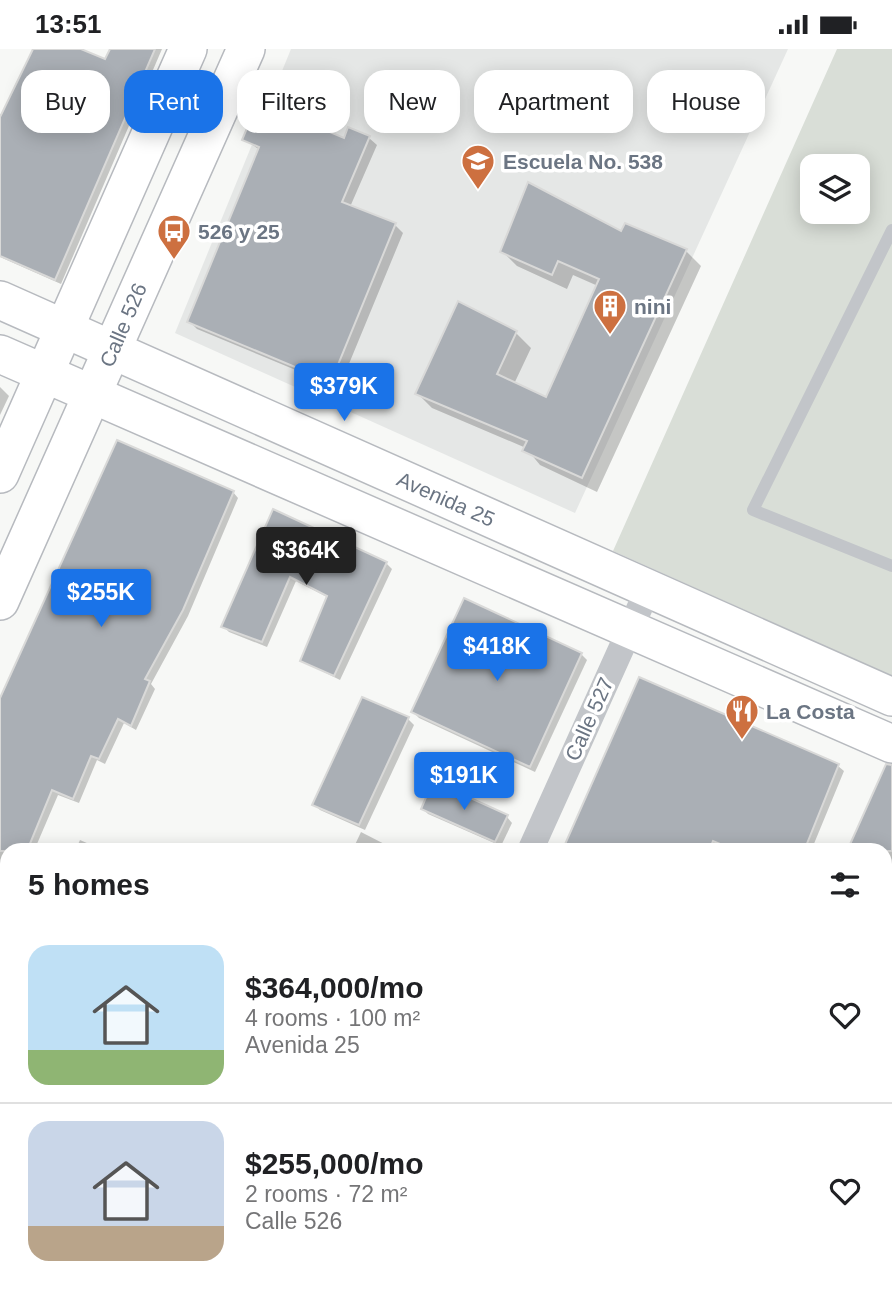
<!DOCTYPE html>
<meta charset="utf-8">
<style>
:root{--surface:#fff;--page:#f6f6f6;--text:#202124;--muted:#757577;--line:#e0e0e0;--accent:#1a73e8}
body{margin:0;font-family:Arial,sans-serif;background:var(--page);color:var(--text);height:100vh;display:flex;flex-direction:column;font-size:26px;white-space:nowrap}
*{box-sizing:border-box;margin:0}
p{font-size:23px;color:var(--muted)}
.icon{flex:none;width:38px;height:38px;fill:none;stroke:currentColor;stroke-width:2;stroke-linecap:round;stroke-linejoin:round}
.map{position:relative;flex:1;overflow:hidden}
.side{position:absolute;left:0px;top:794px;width:892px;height:450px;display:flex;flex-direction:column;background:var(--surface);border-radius:21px 21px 0 0;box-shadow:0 4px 18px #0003}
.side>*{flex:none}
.hud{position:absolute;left:21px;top:21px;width:850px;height:63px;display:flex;gap:14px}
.fabs{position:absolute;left:800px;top:105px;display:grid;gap:14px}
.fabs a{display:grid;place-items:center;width:70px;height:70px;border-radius:14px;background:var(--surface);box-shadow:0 4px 18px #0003;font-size:35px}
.price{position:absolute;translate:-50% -60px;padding:0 16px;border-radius:7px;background:var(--accent);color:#fff;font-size:23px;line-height:46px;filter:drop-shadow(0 2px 4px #0008)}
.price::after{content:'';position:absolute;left:50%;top:42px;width:21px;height:16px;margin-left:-10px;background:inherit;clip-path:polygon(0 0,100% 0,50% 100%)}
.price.selected{background:#222;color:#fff}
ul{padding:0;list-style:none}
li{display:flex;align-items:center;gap:21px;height:175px;padding:0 28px}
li+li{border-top:2px solid var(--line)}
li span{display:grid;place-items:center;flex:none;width:196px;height:140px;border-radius:21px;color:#555}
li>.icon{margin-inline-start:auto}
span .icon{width:84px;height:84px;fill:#fffc;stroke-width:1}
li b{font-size:30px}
h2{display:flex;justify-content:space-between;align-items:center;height:84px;padding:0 28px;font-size:30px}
.pill{padding:0 24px;border-radius:21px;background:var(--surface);box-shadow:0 4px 18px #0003;font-size:24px;line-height:63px}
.pill.selected{background:var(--accent);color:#fff}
.status{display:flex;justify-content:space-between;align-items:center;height:49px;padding:0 35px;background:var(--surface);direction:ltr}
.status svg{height:19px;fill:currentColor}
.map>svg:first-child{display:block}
.built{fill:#e5e7e6}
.green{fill:#d9ded7;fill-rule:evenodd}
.shadow{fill:#0003}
.building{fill:#aaafb5;stroke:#d9d9d8;stroke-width:2}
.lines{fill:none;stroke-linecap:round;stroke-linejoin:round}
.secondary-casing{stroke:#b7babf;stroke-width:40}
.lane{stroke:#c2c5c9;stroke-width:12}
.street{stroke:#c2c5c9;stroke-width:26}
.secondary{stroke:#fff;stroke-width:37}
.labels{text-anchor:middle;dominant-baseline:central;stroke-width:7;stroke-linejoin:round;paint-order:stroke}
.poi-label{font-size:21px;font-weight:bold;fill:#6b7583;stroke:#fff;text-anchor:start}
.street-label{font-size:21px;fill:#6b7583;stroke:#fff}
</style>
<div class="status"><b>13:51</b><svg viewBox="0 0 49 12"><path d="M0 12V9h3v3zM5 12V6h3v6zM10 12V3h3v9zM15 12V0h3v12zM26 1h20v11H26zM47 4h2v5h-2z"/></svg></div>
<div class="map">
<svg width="892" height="1243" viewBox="0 0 892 1243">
<rect width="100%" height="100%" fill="#f7f8f6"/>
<path class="built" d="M291,0H788L575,464L175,284Z"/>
<path class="green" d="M837,0H892V627L613,502ZM812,117H858V163H812Z"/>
<g class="shadow">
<path d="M35,0H77L106,13L112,0H162L61,235L0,208V65L3,66Z"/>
<path d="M369,89L377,96L350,158L395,176L403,184L339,339L197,280L189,272L260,101L244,90Z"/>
<path d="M622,184L686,202L701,217L597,443L540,416L526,399L432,359L417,344L516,284L531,299L514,335L547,351L598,237L573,226L567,240L517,217L502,202Z"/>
<path d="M0,338L9,347L0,366Z"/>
<path d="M233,443L238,449L188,567L151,635L155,640L136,681L124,674L105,715L97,711L79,754L58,746L34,802H7V865L0,882V655Z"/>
<path d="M274,462L386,514L392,520L340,631L302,612L329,549L296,532L267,598L229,583L223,577Z"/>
<path d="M581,605L587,611L535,723L419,669L413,663Z"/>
<path d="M363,650L408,670L414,676L365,781L320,761L314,755Z"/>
<path d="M838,717L844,722L811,802H732L719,797L717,802H565Z"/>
<path d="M892,741V885L886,882V802Z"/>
<path d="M423,760L507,768L512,774L501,797L428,765Z"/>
<path d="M361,783L398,802H352Z"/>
<path d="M80,791L105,802H75Z"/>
<path d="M888,1024L892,1026V1232L887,1243H761L756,1237H886Z"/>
<path d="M7,1029V1097L0,1094V1033L4,1035Z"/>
<path d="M246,1237H314L311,1243H244Z"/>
<path d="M407,1237H578L591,1243H404Z"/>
</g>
<g class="building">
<path d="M33,0H81L105,10L110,0H155L55,231L0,207V68Z"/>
<path d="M258,53L344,89L348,78L370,87L342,153L396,174L331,333L187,273L259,98L242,91Z"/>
<path d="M528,133L621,182L625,174L687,200L582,429L522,402L527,392L415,345L458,252L517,282L497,325L546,348L599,230L558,212L552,226L500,203Z"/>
<path d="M117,391L234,442L183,561L145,630L150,632L131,677L118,670L99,710L91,707L73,750L52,741L27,802H0V649Z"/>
<path d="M273,460L387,513L334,627L300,612L327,547L290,528L262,593L221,578Z"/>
<path d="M464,549L582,604L530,718L411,663Z"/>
<path d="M639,628L839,715L804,802H737L713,792L709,802H562Z"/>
<path d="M362,648L409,668L359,776L312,756Z"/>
<path d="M886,715L892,716V802H847Z"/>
<path d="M433,732L508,766L495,793L421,760Z"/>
</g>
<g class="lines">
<defs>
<g id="secondary">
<path d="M0,251L892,648"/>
<path d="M0,305L892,695"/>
<path d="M0,425L188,0"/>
<path d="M0,552L246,0"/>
</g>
</defs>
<use href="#secondary" class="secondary-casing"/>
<path class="lane" d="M892,181L753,461L892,517"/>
<g class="street">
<path d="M530,802L649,538"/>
<path d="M0,936L7,940"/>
<path d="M675,1237L688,1243"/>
<path d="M335,1243L338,1237"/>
</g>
<use href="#secondary" class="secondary"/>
</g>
<defs>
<symbol id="school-pin" viewBox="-11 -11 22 30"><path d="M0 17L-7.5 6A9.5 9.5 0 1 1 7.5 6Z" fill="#cd7040" stroke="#fff"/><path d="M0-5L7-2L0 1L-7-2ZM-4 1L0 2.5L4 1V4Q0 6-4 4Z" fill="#fff"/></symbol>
<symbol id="bus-pin" viewBox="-11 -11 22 30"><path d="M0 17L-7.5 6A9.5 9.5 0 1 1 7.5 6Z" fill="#cd7040" stroke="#fff"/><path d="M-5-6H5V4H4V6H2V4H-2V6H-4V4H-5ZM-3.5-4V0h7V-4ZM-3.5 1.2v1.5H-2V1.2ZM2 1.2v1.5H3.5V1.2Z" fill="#fff"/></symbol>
<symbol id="building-pin" viewBox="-11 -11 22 30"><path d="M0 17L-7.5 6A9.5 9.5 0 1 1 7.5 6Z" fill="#cd7040" stroke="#fff"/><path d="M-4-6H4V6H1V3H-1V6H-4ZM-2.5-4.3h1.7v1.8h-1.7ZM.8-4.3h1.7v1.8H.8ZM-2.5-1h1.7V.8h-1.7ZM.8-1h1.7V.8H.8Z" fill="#fff"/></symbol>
<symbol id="restaurant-pin" viewBox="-11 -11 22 30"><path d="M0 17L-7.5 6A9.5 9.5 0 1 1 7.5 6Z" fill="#cd7040" stroke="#fff"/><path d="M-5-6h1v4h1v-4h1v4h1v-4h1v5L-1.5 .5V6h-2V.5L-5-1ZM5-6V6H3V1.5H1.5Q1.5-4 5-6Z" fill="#fff"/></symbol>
</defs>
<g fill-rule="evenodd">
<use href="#school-pin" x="459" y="93" width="38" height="52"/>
<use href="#bus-pin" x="155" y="163" width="38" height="52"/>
<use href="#building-pin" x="591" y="238" width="38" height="52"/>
<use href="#restaurant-pin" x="723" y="643" width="38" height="52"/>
</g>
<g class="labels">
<g class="poi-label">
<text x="503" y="112">Escuela No. 538</text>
<text x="198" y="182">526 y 25</text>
<text x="634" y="257">nini</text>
<text x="766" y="662">La Costa</text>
</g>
<g class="street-label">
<text transform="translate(123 276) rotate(-67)">Calle 526</text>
<text transform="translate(446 450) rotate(24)">Avenida 25</text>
<text transform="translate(589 670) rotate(-66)">Calle 527</text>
</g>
</g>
</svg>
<div class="fabs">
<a><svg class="icon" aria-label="layers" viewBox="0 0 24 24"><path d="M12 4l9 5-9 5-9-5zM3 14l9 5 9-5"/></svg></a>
</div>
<b class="price" style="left:344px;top:374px">$379K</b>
<b class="price selected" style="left:306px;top:538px">$364K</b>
<b class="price" style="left:101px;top:580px">$255K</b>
<b class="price" style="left:497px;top:634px">$418K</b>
<b class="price" style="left:464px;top:763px">$191K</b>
<div class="hud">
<a class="pill">Buy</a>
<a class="pill selected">Rent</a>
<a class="pill">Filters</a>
<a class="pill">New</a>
<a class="pill">Apartment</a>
<a class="pill">House</a>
</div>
<section class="side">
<h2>5 homes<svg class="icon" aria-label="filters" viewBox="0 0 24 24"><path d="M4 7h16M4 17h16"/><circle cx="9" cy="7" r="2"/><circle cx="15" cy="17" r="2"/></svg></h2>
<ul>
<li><span style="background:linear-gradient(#bfe0f5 75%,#8fb573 0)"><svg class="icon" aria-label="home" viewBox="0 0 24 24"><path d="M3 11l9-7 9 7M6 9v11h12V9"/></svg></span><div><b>$364,000/mo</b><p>4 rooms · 100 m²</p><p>Avenida 25</p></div><svg class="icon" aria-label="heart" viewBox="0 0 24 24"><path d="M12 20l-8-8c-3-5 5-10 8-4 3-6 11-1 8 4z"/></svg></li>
<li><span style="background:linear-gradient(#c9d6e8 75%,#b9a48a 0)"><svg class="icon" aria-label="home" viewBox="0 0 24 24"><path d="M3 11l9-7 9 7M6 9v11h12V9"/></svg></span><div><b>$255,000/mo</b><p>2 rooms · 72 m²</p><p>Calle 526</p></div><svg class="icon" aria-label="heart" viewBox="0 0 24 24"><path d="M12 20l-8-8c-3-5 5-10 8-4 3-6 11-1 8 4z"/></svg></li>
</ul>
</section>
</div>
